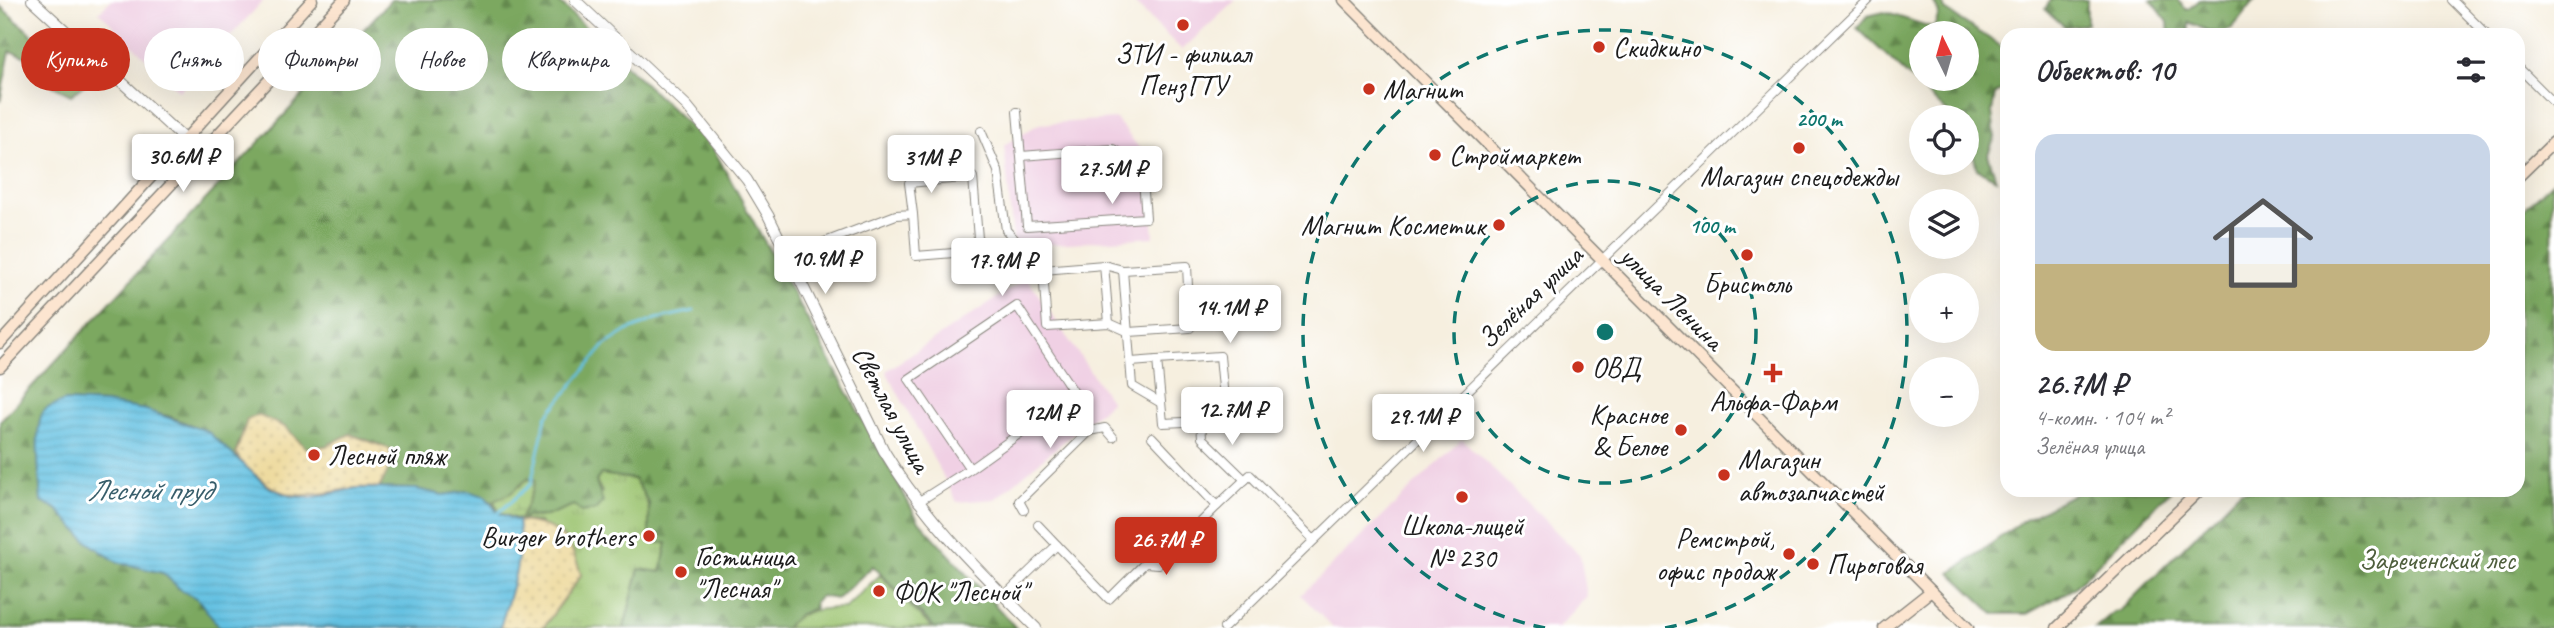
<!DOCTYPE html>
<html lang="ru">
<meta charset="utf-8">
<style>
:root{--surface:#fff;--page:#f2f2f3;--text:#2b2b33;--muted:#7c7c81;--line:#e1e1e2;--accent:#c8321e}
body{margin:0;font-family:Caveat,sans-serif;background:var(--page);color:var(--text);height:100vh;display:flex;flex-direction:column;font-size:26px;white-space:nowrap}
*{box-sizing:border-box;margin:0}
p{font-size:23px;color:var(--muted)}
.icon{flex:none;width:38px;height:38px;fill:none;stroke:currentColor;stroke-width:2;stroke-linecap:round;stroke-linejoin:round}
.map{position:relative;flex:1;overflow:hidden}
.details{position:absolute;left:2000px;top:28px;width:525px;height:469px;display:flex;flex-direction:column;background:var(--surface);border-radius:21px;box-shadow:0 7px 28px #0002}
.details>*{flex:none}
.guide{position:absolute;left:21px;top:28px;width:665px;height:63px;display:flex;gap:14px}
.needle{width:46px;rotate:355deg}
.fabs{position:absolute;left:1909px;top:21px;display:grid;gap:14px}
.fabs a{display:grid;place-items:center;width:70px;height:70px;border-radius:50%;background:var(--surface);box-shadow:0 7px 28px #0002;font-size:35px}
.price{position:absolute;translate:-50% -60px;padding:0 16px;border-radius:7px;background:#fff;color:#222;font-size:23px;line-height:46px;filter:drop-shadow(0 2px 4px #0008)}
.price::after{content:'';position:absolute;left:50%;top:42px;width:21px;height:16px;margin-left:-10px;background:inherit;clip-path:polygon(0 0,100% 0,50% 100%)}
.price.on{background:var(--accent);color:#fff}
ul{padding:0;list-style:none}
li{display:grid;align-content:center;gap:14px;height:371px;padding:0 35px}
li+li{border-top:2px solid var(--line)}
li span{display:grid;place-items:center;height:217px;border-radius:21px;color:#555}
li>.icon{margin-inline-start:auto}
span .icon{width:126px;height:126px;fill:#fffc;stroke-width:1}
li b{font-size:30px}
h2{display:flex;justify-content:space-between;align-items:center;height:84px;padding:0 35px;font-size:30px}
.chip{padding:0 24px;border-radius:32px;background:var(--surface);box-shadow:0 7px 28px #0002;font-size:24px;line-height:63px}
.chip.on{background:var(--accent);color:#fff}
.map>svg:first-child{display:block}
.built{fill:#f0d0e4}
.grass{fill:url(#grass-tufts);stroke:#5b6f44;stroke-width:2}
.forest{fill:url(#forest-firs);stroke:#4c623e;stroke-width:2;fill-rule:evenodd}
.wetland{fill:url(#wetland-marsh);stroke:#5b6f44;stroke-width:2}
.sand{fill:url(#sand-dots);stroke:#857b5d;stroke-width:2}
.pitch{fill:#9ac26d;stroke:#5b6f44;stroke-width:2}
.water{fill:url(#water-rules);stroke:#406e7f;stroke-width:2}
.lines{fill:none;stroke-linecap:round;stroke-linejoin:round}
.stream{stroke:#63c1e2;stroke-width:2.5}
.minor-casing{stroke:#89867e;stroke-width:10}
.tertiary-casing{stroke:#89867e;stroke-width:12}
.secondary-casing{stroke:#89867e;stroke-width:13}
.minor{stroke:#fff;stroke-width:8}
.tertiary{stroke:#fff;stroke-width:10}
.secondary{stroke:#fce5d0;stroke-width:10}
.ring{fill:none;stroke:#0f766e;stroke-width:3.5;stroke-dasharray:12 9}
.poi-dot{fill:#c8321e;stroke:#fff;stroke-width:2.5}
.labels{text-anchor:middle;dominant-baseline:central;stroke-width:6;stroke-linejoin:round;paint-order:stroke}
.poi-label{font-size:28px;fill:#1c1c1c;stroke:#fff;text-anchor:start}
.street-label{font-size:28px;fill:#1c1c1c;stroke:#fff}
.park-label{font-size:28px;fill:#4e5e3c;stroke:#fff}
.water-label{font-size:30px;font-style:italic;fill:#385e6b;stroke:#fff}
.centre{fill:#0f766e;stroke:#fff;stroke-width:3.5}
.ring-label{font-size:21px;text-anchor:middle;font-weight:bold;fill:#0f766e;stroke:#fff;stroke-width:6;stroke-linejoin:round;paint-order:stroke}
</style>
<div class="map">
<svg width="2554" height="628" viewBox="0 0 2554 628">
<defs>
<pattern id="grass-tufts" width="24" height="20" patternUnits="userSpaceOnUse" patternTransform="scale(1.75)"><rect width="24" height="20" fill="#9ac26d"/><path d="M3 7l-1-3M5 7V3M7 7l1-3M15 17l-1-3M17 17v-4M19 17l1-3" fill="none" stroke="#84a65e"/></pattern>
<pattern id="forest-firs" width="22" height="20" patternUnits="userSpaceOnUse" patternTransform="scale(1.75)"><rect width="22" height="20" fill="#7ba860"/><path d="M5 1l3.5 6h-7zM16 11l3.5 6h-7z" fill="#64884e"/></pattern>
<pattern id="wetland-marsh" width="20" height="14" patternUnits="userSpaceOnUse" patternTransform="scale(1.75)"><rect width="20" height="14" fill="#9ac26d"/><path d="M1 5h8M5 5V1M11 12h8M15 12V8" fill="none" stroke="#84a65e"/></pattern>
<pattern id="sand-dots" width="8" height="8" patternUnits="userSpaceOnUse" patternTransform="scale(1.75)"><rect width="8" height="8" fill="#eeda9e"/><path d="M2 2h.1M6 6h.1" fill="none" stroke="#ccba88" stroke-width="1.8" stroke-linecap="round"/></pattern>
<pattern id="water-rules" width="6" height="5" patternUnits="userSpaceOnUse" patternTransform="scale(1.75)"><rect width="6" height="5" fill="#63c1e2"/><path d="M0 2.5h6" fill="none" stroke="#55a5c1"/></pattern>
</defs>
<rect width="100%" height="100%" fill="#fff"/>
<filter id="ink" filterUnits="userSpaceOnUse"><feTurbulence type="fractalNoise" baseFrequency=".0143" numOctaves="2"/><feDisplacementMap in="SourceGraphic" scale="14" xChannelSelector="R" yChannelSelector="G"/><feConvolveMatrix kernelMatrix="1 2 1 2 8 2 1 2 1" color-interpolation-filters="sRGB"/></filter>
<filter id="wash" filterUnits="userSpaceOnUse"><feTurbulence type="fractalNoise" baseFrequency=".00686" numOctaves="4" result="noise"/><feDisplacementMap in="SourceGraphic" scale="28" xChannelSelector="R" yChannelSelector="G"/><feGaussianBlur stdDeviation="1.57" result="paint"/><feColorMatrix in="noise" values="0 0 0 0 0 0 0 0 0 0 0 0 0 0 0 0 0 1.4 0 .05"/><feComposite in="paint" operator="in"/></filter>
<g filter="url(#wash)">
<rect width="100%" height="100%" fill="#f6efdf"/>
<g class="built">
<path d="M111,0H264L179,91L99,12Z"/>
<path d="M1131,0H1236L1182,50Z"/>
<path d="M1116,119L1148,159L1154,237L1014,247L1004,145L1039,124Z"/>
<path d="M1027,278L1111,402L995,499L957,502L886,371Z"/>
<path d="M1462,439L1580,555L1587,596L1558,628H1333L1301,595Z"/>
</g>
<path class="grass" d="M601,474L634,479C648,497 652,513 649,536L667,543L661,572L639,569L624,628H543L581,575L539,522L523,521L524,517L546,516L602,492L596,481Z"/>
<g class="forest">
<path d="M391,0H557L713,148L918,520L1016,628H935L873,566L837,599L821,596L814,602L815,608L800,614L785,628H624L639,569L661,572L667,543H657L649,536V503L634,479L601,474L596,481L603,502L595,510L581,512L574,505L546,516L524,517L523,521L498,513L492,502L468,491L443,495L416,489L379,488L383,481L384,446L350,434L326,446L306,448L285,427L239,441L236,453L240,462L207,431L168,416L105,403L66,401L46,409L39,429L41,501L57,509L88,542L117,562L163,573L182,591L197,598L220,628H0V421Z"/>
<path d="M1933,0H1941L1945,10L2007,50V86L1995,94L1992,112L1995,137L1988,154L1996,179L1977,169L1967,132V117H1952L1857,28L1867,16L1884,12L1934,28L1939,13ZM1967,33V79H1922V33Z"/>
<path d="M2050,0H2087V24L2065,27L2045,9Z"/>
<path d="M2151,0H2177L2187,10L2200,0L2254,1C2227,33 2230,43 2189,22V35H2169L2168,22Z"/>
<path d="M0,6L65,64L95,76L71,95L53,86L46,64L10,51L0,102Z"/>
<path d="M2552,182L2554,628H2095L2114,612L2120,611L2241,490H2518V215Z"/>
<path d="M2081,490H2171L2073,589L2027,614H1994L1951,573L2021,522Z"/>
</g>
<path class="wetland" d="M535,479C535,489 524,510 520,520L500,513L494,501L511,493L526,480Z"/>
<g class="sand">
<path d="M258,415L285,427L306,448L326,446L350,434L390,449C393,465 386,475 379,488C337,483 297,512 262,480C251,471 242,466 236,453L247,420Z"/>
<path d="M518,521C558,524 571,537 581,575L543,628H500C509,593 524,558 518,521Z"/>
</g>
<path class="pitch" d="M880,575L932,628H786C799,609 824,608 845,608Z"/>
<path class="water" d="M66,401L105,403L146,410L207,431L268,487L290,496L311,498L357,488L416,489L443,495L468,491L485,496L498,513L518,521C524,559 510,592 500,628H220L197,598L182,591L163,573L117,562L88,542L57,509L41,501C40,482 32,422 45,410C50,406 59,403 66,401Z"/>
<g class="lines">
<path class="stream" d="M498,513L531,484L546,417L605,345L627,331L656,319L694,311"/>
</g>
</g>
<g filter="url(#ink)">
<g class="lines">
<defs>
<g id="minor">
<path d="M2452,0L2487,35"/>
<path d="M2518,67L2554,103"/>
<path d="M1017,112L1027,226L1146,218L1142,167L1113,149L1021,156"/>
<path d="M981,131L998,171L1006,230L1043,270L1047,327L1109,323L1129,332L1190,328L1187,266L1123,270L1104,265L1043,270"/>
<path d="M788,256L896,215L913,214L909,183L973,177L979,251L916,256L913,214"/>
<path d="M1104,265L1109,323"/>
<path d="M1123,270L1132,386L1161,403"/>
<path d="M1220,356L1226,420L1163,423L1157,360Z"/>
<path d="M1131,362L1157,360"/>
<path d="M1201,421L1202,438L1245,480"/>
<path d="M918,502L970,469L909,379L1017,306L1075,394L970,469"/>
<path d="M1217,506L1250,475L1314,540"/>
<path d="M1024,510L1019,501L1090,431L1105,428L1113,437"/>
<path d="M1038,525L1057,545"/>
<path d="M1004,596L1057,545L1109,599L1145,563L1159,564L1217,506L1152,437"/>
<path d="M1224,628L1869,0"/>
</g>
<g id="tertiary">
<path d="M32,0L184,139"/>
<path d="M575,0L687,106L747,180L768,215L884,451C925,519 980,572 1036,628"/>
</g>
<g id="secondary">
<path d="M1344,0L1968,628"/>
<path d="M2518,177L2554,142"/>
<path d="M0,343L312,0"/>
<path d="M0,367L344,0"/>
<path d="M1884,628L1931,591"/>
<path d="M2057,628L2200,490"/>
</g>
</defs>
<use href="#minor" class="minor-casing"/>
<use href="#tertiary" class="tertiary-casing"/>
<use href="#secondary" class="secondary-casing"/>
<use href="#minor" class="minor"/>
<use href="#tertiary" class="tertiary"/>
<use href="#secondary" class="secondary"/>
</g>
</g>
<g class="ring">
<circle cx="1605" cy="332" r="151"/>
<path d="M1545 628A302 302 0 1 1 1665 628"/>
</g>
<g class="poi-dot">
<circle cx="1183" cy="25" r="7"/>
<circle cx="1599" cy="47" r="7"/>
<circle cx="1369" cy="89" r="7"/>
<circle cx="1799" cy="148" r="7"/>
<circle cx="1435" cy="155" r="7"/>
<circle cx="1499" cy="225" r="7"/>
<circle cx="1747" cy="255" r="7"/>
<circle cx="1578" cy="367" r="7"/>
<path d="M1769.5 362.5h7v7h7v7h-7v7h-7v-7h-7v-7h7z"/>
<circle cx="1681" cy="430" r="7"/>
<circle cx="314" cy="455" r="7"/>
<circle cx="1724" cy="475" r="7"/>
<circle cx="1462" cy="497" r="7"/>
<circle cx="649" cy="536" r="7"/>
<circle cx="1789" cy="554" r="7"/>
<circle cx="1813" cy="564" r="7"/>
<circle cx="681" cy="572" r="7"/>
<circle cx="879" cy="591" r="7"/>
</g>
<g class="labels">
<g class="poi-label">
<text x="1613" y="47">Скидкино</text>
<text x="1183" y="53" text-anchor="middle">ЗТИ - филиал<tspan x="1183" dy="32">ПензГТУ</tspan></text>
<text x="1383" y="89">Магнит</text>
<text x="1449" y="155">Строймаркет</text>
<text x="1799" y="176" text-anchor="middle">Магазин спецодежды</text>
<text x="1485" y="225" text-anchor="end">Магнит Косметик</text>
<text x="1747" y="283" text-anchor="middle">Бристоль</text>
<text x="1592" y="367">ОВД</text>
<text x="1773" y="401" text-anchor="middle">Альфа-Фарм</text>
<text x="1667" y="414" text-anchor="end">Красное<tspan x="1667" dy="32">&amp; Белое</tspan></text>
<text x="328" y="455">Лесной пляж</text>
<text x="1738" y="459">Магазин<tspan x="1738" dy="32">автозапчастей</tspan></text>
<text x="1462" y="525" text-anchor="middle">Школа-лицей<tspan x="1462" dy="32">№ 230</tspan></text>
<text x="635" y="536" text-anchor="end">Burger brothers</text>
<text x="1775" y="538" text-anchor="end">Ремстрой,<tspan x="1775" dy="32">офис продаж</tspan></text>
<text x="695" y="556">Гостиница<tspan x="695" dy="32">"Лесная"</tspan></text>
<text x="1827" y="564">Пироговая</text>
<text x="893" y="591">ФОК "Лесной"</text>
</g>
<g class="street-label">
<text transform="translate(1530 297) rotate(-44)">Зелёная улица</text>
<text transform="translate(1672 298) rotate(45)">улица Ленина</text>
<text transform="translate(892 409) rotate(62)">Светлая улица</text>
</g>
<g class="park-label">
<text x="2437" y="559">Зареченский лес</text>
</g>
<g class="water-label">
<text x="149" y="490">Лесной пруд</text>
</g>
</g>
<circle cx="1605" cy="332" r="10" class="centre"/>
<g class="ring-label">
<text x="1819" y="126">200 m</text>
<text x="1712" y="233">100 m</text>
</g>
</svg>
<div class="fabs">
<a><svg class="needle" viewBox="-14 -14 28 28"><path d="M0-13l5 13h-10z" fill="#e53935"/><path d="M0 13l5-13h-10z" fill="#7c7c81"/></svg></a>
<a><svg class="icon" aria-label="locate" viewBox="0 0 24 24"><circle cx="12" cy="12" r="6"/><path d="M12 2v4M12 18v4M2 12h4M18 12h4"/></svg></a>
<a><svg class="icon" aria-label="layers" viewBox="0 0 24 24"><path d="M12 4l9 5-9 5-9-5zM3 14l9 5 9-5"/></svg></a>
<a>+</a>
<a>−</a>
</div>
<b class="price" style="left:183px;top:194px">30.6M ₽</b>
<b class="price" style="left:931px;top:195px">31M ₽</b>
<b class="price" style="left:1112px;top:206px">27.5M ₽</b>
<b class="price" style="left:825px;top:296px">10.9M ₽</b>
<b class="price" style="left:1002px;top:298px">17.9M ₽</b>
<b class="price" style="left:1230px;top:345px">14.1M ₽</b>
<b class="price" style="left:1232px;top:447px">12.7M ₽</b>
<b class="price" style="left:1050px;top:450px">12M ₽</b>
<b class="price" style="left:1423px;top:454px">29.1M ₽</b>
<b class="price on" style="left:1166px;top:577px">26.7M ₽</b>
<div class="guide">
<a class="chip on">Купить</a>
<a class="chip">Снять</a>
<a class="chip">Фильтры</a>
<a class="chip">Новое</a>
<a class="chip">Квартира</a>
</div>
<section class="details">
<h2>Объектов: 10<svg class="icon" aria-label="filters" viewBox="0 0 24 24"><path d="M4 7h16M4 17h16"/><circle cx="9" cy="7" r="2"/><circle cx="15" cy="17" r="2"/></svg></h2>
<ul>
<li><span style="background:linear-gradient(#c9d6e8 60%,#c2b280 0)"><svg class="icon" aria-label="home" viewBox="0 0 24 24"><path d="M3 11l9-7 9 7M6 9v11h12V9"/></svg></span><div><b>26.7M ₽</b><p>4-комн. · 104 m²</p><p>Зелёная улица</p></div></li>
</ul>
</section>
</div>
